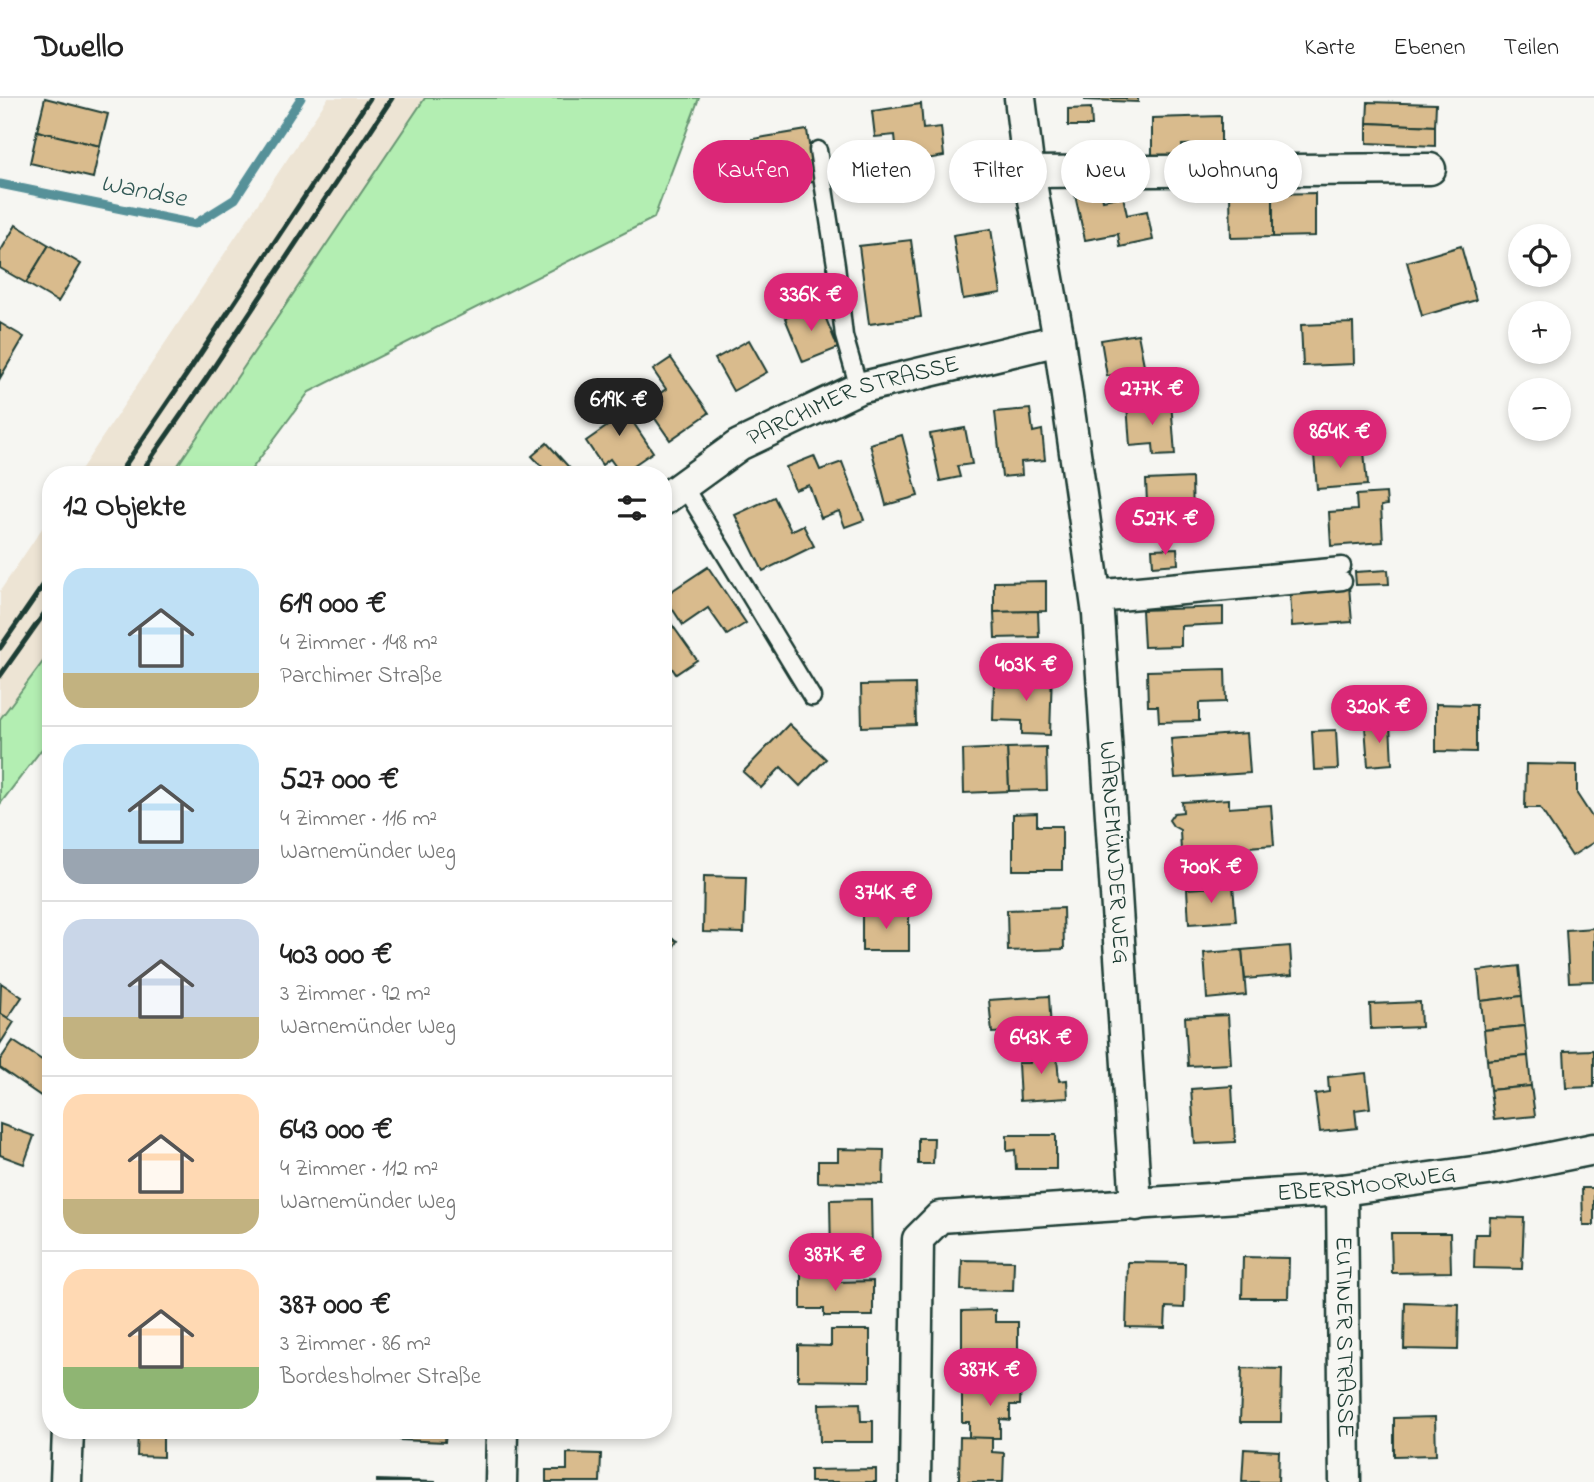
<!DOCTYPE html>
<html lang="de">
<meta charset="utf-8">
<style>
:root{--surface:#fff;--page:#f2f2f2;--text:#222;--muted:#767676;--line:#e0e0e0;--accent:#db2777}
body{margin:0;font-family:"Indie Flower",sans-serif;background:var(--page);color:var(--text);height:100vh;display:flex;flex-direction:column;font-size:26px;white-space:nowrap}
*{box-sizing:border-box;margin:0}
p{font-size:23px;color:var(--muted)}
.icon{flex:none;width:38px;height:38px;fill:none;stroke:currentColor;stroke-width:2;stroke-linecap:round;stroke-linejoin:round}
.map{position:relative;flex:1;overflow:hidden}
.details{position:absolute;left:42px;top:368px;width:630px;height:973px;display:flex;flex-direction:column;background:var(--surface);border-radius:28px;box-shadow:0 4px 10px #0003}
.details>*{flex:none}
.hud{position:absolute;left:693px;top:42px;width:665px;height:63px;display:flex;gap:14px}
.controls{position:absolute;left:1508px;top:126px;display:grid;gap:14px}
.controls a{display:grid;place-items:center;width:63px;height:63px;border-radius:50%;background:var(--surface);box-shadow:0 4px 10px #0003;font-size:35px}
.price{position:absolute;translate:-50% -60px;padding:0 16px;border-radius:24px;background:var(--accent);color:#fff;font-size:23px;line-height:46px;filter:drop-shadow(0 2px 4px #0008)}
.price::after{content:'';position:absolute;left:50%;top:42px;width:21px;height:16px;margin-left:-10px;background:inherit;clip-path:polygon(0 0,100% 0,50% 100%)}
.price.active{background:#222;color:#fff}
ul{padding:0;list-style:none}
li{display:flex;align-items:center;gap:21px;height:175px;padding:0 21px}
li+li{border-top:2px solid var(--line)}
li span{display:grid;place-items:center;flex:none;width:196px;height:140px;border-radius:21px;color:#555}
li>.icon{margin-inline-start:auto}
span .icon{width:84px;height:84px;fill:#fffc;stroke-width:1}
li b{font-size:30px}
h2{display:flex;justify-content:space-between;align-items:center;height:84px;padding:0 21px;font-size:30px}
.chip{padding:0 24px;border-radius:32px;background:var(--surface);box-shadow:0 4px 10px #0003;font-size:24px;line-height:63px}
.chip.active{background:var(--accent);color:#fff}
header{display:flex;align-items:center;gap:42px;box-sizing:border-box;height:98px;padding:0 35px;background:var(--surface);border-bottom:2px solid var(--line)}
header strong{font-size:33px}
nav{display:flex;gap:38px;margin-inline-start:auto;font-size:24px}
.map>svg:first-child{display:block}
.built{fill:#ede4d4}
.green{fill:#b3eeb2;stroke:#699673;stroke-width:2}
.lines{fill:none;stroke-linecap:round;stroke-linejoin:round}
.stream{stroke:#579199;stroke-width:9}
.building{fill:#d9bb8d;stroke:#1f3d34;stroke-width:2}
.lane-casing{stroke:#1f3d34;stroke-width:21}
.street-casing{stroke:#1f3d34;stroke-width:35}
.lane{stroke:#f6f6f2;stroke-width:16}
.street{stroke:#f6f6f2;stroke-width:30}
.rail{stroke:#1f3d34;stroke-width:5}
.labels{text-anchor:middle;dominant-baseline:central;stroke-width:5;stroke-linejoin:round;paint-order:stroke}
.street-label{font-size:24px;fill:#1f3d34;stroke:#f6f6f2}
.water-label{font-size:26px;font-style:italic;fill:#325956;stroke:#f6f6f2}
</style>
<header>
<strong>Dwello</strong>
<nav><a>Karte</a><a>Ebenen</a><a>Teilen</a></nav>
</header>
<div class="map">
<svg width="1594" height="1384" viewBox="0 0 1594 1384">
<rect width="100%" height="100%" fill="#f6f6f2"/>
<filter id="ink" filterUnits="userSpaceOnUse"><feTurbulence type="fractalNoise" baseFrequency=".0143" numOctaves="2"/><feDisplacementMap in="SourceGraphic" scale="14" xChannelSelector="R" yChannelSelector="G"/><feConvolveMatrix kernelMatrix="1 2 1 2 8 2 1 2 1" color-interpolation-filters="sRGB"/></filter>
<g filter="url(#ink)">
<g class="built">
<path d="M328,0H425L172,376H78Z"/>
<path d="M51,417V553L0,621V493Z"/>
</g>
<g class="green">
<path d="M425,0H699L654,120L309,294L248,376H172Z"/>
<path d="M51,553V639L0,706V621Z"/>
</g>
<g class="lines">
<path class="stream" d="M0,86L195,126L235,101L301,0"/>
</g>
<g class="building">
<path d="M45,0L108,16L100,48L37,33Z"/>
<path d="M1085,0H1138V4L1085,2Z"/>
<path d="M1368,4L1436,6L1435,28L1367,25Z"/>
<path d="M921,6L923,31L941,29L944,58L898,66L895,37L875,39L872,13Z"/>
<path d="M1091,10L1092,28H1068V11Z"/>
<path d="M1221,18V46L1182,47L1183,58L1152,59V20Z"/>
<path d="M1367,25L1435,28V48L1367,45Z"/>
<path d="M807,32L814,83L761,91L753,41Z"/>
<path d="M37,33L100,48L93,80L30,65Z"/>
<path d="M1101,92L1103,102L1123,98L1127,117L1147,113L1153,142L1120,149L1118,136L1085,142L1075,97Z"/>
<path d="M1315,95V138L1273,139V96Z"/>
<path d="M1230,96H1273V139L1231,140Z"/>
<path d="M16,127L49,147L26,185L0,170V154Z"/>
<path d="M991,131L1001,195L963,201L953,137Z"/>
<path d="M911,142L921,219L869,226L859,148Z"/>
<path d="M49,147L81,166L58,204L26,185Z"/>
<path d="M1461,148L1476,202L1422,218L1407,164Z"/>
<path d="M1531,177H1547L1535,184Z"/>
<path d="M820,206L838,250L803,264L785,220Z"/>
<path d="M0,225L24,239L0,280Z"/>
<path d="M1353,225L1354,266L1303,268L1301,227Z"/>
<path d="M1138,236L1145,272L1107,278L1101,242Z"/>
<path d="M749,242L767,274L733,293L715,261Z"/>
<path d="M671,260L709,315L670,342L645,306L666,291L653,272Z"/>
<path d="M614,296L653,354L621,376L610,361L602,367L586,343L609,327L596,308Z"/>
<path d="M1171,303L1175,357L1154,358L1153,346L1130,348L1127,306Z"/>
<path d="M1030,311L1033,334L1042,332L1045,362L1021,364L1022,377L1002,379L995,314Z"/>
<path d="M965,330L972,366L957,368L960,379L940,383L930,336Z"/>
<path d="M902,337L918,398L886,407L870,346Z"/>
<path d="M547,345L575,376H545L547,374L532,358Z"/>
<path d="M1364,353L1367,387L1317,391L1314,357Z"/>
<path d="M814,358L820,372L842,364L864,422L845,429L839,413L821,420L809,387L795,392L786,369Z"/>
<path d="M1192,380L1193,420L1169,421V429H1148L1146,382Z"/>
<path d="M1386,395L1387,407L1381,408L1383,444L1331,448L1329,414L1357,412L1356,397Z"/>
<path d="M774,399L791,433L803,427L814,448L763,473L735,417Z"/>
<path d="M1177,450L1178,466L1153,468L1152,451Z"/>
<path d="M708,469L746,525L727,537L708,510L683,527L664,498Z"/>
<path d="M1388,472L1389,486L1356,487L1355,474Z"/>
<path d="M1046,483V513L994,514V484Z"/>
<path d="M1349,488L1352,524L1292,528L1290,493Z"/>
<path d="M1223,509V526L1181,528V548L1144,549L1142,512Z"/>
<path d="M1038,513L1039,539L995,540L994,514Z"/>
<path d="M663,514L697,562L676,576L663,557Z"/>
<path d="M1225,571L1226,604L1199,605V623L1159,624L1158,608H1148L1147,573Z"/>
<path d="M1025,572L1052,573L1050,637L1022,636V623L993,622L994,586L1025,587Z"/>
<path d="M915,586L916,627L862,629L861,587Z"/>
<path d="M1436,606L1476,607V654L1436,653Z"/>
<path d="M789,626L826,661L800,688L781,669L761,690L743,674Z"/>
<path d="M1390,626L1392,666L1368,668L1365,628Z"/>
<path d="M1336,632L1338,671L1314,672L1312,633Z"/>
<path d="M1247,635L1250,675L1175,680L1171,641Z"/>
<path d="M1046,649L1047,692L1009,693L1007,650Z"/>
<path d="M1007,650L1009,693L964,695L963,652Z"/>
<path d="M1526,666L1577,667V696L1594,722V744L1572,758L1540,710H1525Z"/>
<path d="M1229,701V710L1271,707L1274,747L1181,754L1180,732L1173,728L1169,722L1174,715L1183,714L1182,704Z"/>
<path d="M1037,715V728H1062V772H1013V716Z"/>
<path d="M704,778L746,779L744,835L703,834Z"/>
<path d="M1233,788L1236,823L1189,826L1187,791Z"/>
<path d="M1063,810L1064,851L1008,853L1007,812Z"/>
<path d="M909,812V853H862V813Z"/>
<path d="M1594,830V883L1569,884L1566,832Z"/>
<path d="M663,836L677,843L663,868Z"/>
<path d="M1290,848L1292,877L1245,881L1242,852Z"/>
<path d="M1242,852L1246,897L1207,901L1204,855Z"/>
<path d="M1519,868L1522,898L1481,903L1478,873Z"/>
<path d="M1,885L22,899L8,920L0,915Z"/>
<path d="M1049,898L1051,932H1055L1056,948L1009,951L1008,934L992,935L989,902Z"/>
<path d="M1522,898L1525,928L1484,932L1481,903Z"/>
<path d="M1420,904L1421,929L1371,931L1370,906Z"/>
<path d="M0,915L14,924L0,946Z"/>
<path d="M1228,917L1231,966L1188,968L1185,919Z"/>
<path d="M1525,928L1528,958L1487,962L1484,932Z"/>
<path d="M13,943L51,968V1005L0,970V962Z"/>
<path d="M1056,948L1059,983L1067,982L1068,1000L1020,1003L1018,965H1030L1029,950Z"/>
<path d="M1594,952V989L1566,990L1564,953Z"/>
<path d="M1528,958L1531,988L1490,992L1487,962Z"/>
<path d="M1366,975L1370,1010L1355,1012L1357,1030L1320,1034L1315,996L1329,994L1328,979Z"/>
<path d="M1232,988L1235,1044L1195,1046L1191,991Z"/>
<path d="M1531,988L1535,1018L1494,1022L1490,992Z"/>
<path d="M0,1026L34,1038L24,1066L0,1057Z"/>
<path d="M1007,1037H1056V1071H1016L1015,1052L1007,1053Z"/>
<path d="M918,1040H934L933,1066H918Z"/>
<path d="M838,1051L884,1052L883,1086L818,1084V1063H838Z"/>
<path d="M1582,1090H1594V1127H1583Z"/>
<path d="M871,1101L872,1158L831,1159L830,1102Z"/>
<path d="M1490,1119L1524,1120L1522,1171L1474,1170L1475,1136H1489Z"/>
<path d="M1391,1135H1450L1451,1174L1392,1175Z"/>
<path d="M1243,1159L1289,1160L1288,1200H1242Z"/>
<path d="M962,1162L1014,1163L1013,1193L961,1192Z"/>
<path d="M1128,1164L1185,1165L1184,1210L1166,1209L1165,1230L1126,1229Z"/>
<path d="M801,1167H836V1184L873,1183V1218H824V1211H801Z"/>
<path d="M1405,1204L1459,1206L1458,1252L1404,1251Z"/>
<path d="M995,1212V1224H1018V1263H962V1213Z"/>
<path d="M831,1232H870V1283L798,1282V1247L831,1248Z"/>
<path d="M1242,1270L1282,1271L1281,1324H1240Z"/>
<path d="M996,1282H1021L1020,1307H1010V1322L1000,1321V1340H969V1324H962V1292L996,1293Z"/>
<path d="M860,1305L861,1323H873V1344H820L819,1306Z"/>
<path d="M1435,1319L1436,1357L1394,1358V1320Z"/>
<path d="M135,1332H171V1334H163V1359L137,1358L138,1332Z"/>
<path d="M400,1332H446L445,1344L400,1342Z"/>
<path d="M551,1332H624V1339L551,1337Z"/>
<path d="M960,1339L992,1340V1354L1004,1355L1003,1384H959Z"/>
<path d="M1244,1351L1279,1353L1278,1384H1242Z"/>
<path d="M567,1355L601,1356L600,1384H546V1372H567Z"/>
<path d="M876,1371V1384H810V1372Z"/>
<path d="M377,1382L436,1384H377Z"/>
</g>
<g class="lines">
<defs>
<g id="lane">
<path d="M818,52L836,167L844,238L859,290"/>
<path d="M683,387L812,599"/>
<path d="M1094,491L1342,468"/>
<path d="M1097,506L1343,483"/>
</g>
<g id="street">
<path id="s1" d="M1020,0L1029,74L1059,242L1098,516L1136,1107"/>
<path d="M1029,74L1430,71"/>
<path id="s2" d="M663,402L739,347L859,290L1059,242"/>
<path id="s3" d="M1342,1092L1345,1384"/>
<path d="M66,1384L68,1332"/>
<path d="M501,1384L502,1332"/>
<path id="s4" d="M915,1384L918,1141L940,1119L1342,1092L1495,1071L1594,1051"/>
</g>
</defs>
<use href="#lane" class="lane-casing"/>
<use href="#street" class="street-casing"/>
<use href="#lane" class="lane"/>
<use href="#street" class="street"/>
<g class="rail">
<path d="M119,376L189,273L370,0"/>
<path d="M140,376L206,281L392,0"/>
<path d="M0,550L51,476"/>
<path d="M0,578L51,506"/>
</g>
</g>
</g>
<g class="labels">
<g class="street-label">
<text stroke="none"><textPath href="#s2" startOffset="217">PARCHIMER STRASSE</textPath></text>
<text stroke="none"><textPath href="#s1" startOffset="761">WARNEMÜNDER WEG</textPath></text>
<text stroke="none"><textPath href="#s4" startOffset="702">EBERSMOORWEG</textPath></text>
<text stroke="none"><textPath href="#s3" startOffset="147">EUTINER STRASSE</textPath></text>
</g>
<g class="water-label">
<text transform="translate(143 94) rotate(11)">Wandse</text>
</g>
</g>
</svg>
<div class="controls">
<a><svg class="icon" aria-label="locate" viewBox="0 0 24 24"><circle cx="12" cy="12" r="6"/><path d="M12 2v4M12 18v4M2 12h4M18 12h4"/></svg></a>
<a>+</a>
<a>−</a>
</div>
<b class="price" style="left:811px;top:235px">336K €</b>
<b class="price" style="left:1152px;top:329px">277K €</b>
<b class="price active" style="left:619px;top:340px">619K €</b>
<b class="price" style="left:1340px;top:372px">864K €</b>
<b class="price" style="left:1165px;top:459px">527K €</b>
<b class="price" style="left:1026px;top:605px">403K €</b>
<b class="price" style="left:1379px;top:647px">320K €</b>
<b class="price" style="left:1211px;top:807px">700K €</b>
<b class="price" style="left:886px;top:833px">374K €</b>
<b class="price" style="left:1041px;top:978px">643K €</b>
<b class="price" style="left:835px;top:1195px">387K €</b>
<b class="price" style="left:990px;top:1310px">387K €</b>
<div class="hud">
<a class="chip active">Kaufen</a>
<a class="chip">Mieten</a>
<a class="chip">Filter</a>
<a class="chip">Neu</a>
<a class="chip">Wohnung</a>
</div>
<section class="details">
<h2>12 Objekte<svg class="icon" aria-label="filters" viewBox="0 0 24 24"><path d="M4 7h16M4 17h16"/><circle cx="9" cy="7" r="2"/><circle cx="15" cy="17" r="2"/></svg></h2>
<ul>
<li><span style="background:linear-gradient(#bfe0f5 75%,#c2b280 0)"><svg class="icon" aria-label="home" viewBox="0 0 24 24"><path d="M3 11l9-7 9 7M6 9v11h12V9"/></svg></span><div><b>619 000 €</b><p>4 Zimmer · 148 m²</p><p>Parchimer Straße</p></div></li>
<li><span style="background:linear-gradient(#bfe0f5 75%,#9aa5b1 0)"><svg class="icon" aria-label="home" viewBox="0 0 24 24"><path d="M3 11l9-7 9 7M6 9v11h12V9"/></svg></span><div><b>527 000 €</b><p>4 Zimmer · 116 m²</p><p>Warnemünder Weg</p></div></li>
<li><span style="background:linear-gradient(#c9d6e8 70%,#c2b280 0)"><svg class="icon" aria-label="home" viewBox="0 0 24 24"><path d="M3 11l9-7 9 7M6 9v11h12V9"/></svg></span><div><b>403 000 €</b><p>3 Zimmer · 92 m²</p><p>Warnemünder Weg</p></div></li>
<li><span style="background:linear-gradient(#ffd9b3 75%,#c2b280 0)"><svg class="icon" aria-label="home" viewBox="0 0 24 24"><path d="M3 11l9-7 9 7M6 9v11h12V9"/></svg></span><div><b>643 000 €</b><p>4 Zimmer · 112 m²</p><p>Warnemünder Weg</p></div></li>
<li><span style="background:linear-gradient(#ffd9b3 70%,#8fb573 0)"><svg class="icon" aria-label="home" viewBox="0 0 24 24"><path d="M3 11l9-7 9 7M6 9v11h12V9"/></svg></span><div><b>387 000 €</b><p>3 Zimmer · 86 m²</p><p>Bordesholmer Straße</p></div></li>
</ul>
</section>
</div>
